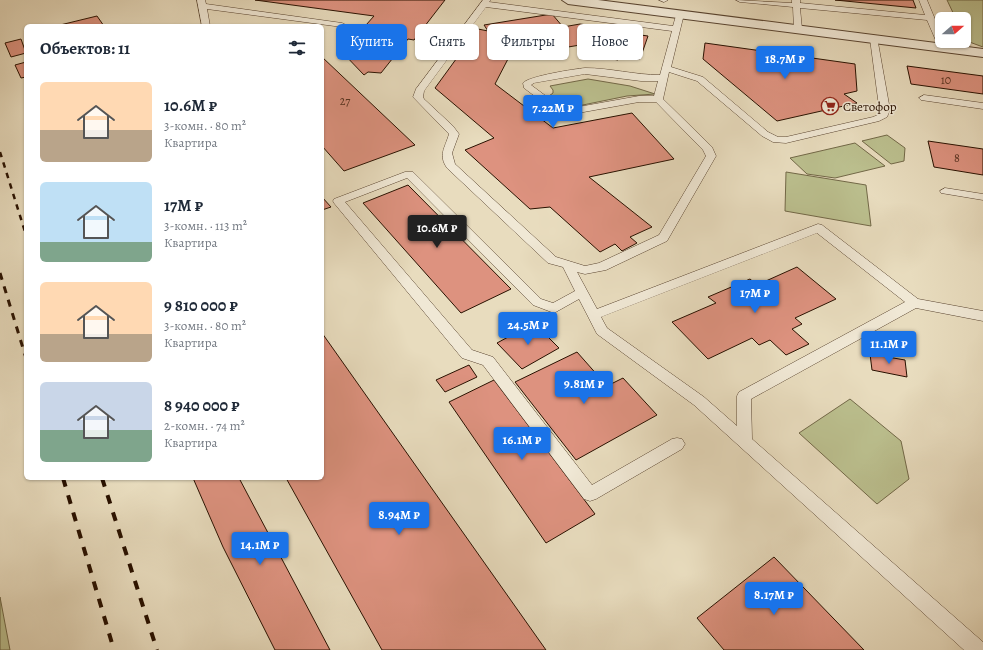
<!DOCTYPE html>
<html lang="ru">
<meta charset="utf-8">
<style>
:root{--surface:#fff;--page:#f2f2f3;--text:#1f2937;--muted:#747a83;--accent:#1a73e8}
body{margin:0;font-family:Alegreya,serif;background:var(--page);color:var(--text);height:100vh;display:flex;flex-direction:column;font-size:15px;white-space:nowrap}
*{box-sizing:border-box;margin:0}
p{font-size:13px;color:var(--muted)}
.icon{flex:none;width:22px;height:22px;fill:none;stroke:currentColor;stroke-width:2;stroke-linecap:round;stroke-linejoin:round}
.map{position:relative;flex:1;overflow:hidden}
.side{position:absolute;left:24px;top:24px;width:300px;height:456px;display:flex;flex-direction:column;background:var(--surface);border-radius:6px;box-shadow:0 1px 3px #0004}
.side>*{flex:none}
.banner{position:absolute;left:336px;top:24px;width:380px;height:36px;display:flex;gap:8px}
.needle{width:26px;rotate:70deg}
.tools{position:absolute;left:935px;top:12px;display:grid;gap:8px}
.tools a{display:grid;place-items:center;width:36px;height:36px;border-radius:6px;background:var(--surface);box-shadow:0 1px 3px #0004;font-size:20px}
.price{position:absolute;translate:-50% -34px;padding:0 9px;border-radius:4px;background:var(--accent);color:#fff;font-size:13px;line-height:26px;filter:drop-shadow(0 1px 2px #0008)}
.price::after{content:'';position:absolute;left:50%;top:24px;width:12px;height:9px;margin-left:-6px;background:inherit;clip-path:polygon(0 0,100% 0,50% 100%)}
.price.active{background:#222;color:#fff}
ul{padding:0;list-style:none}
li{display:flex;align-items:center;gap:12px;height:100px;padding:0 16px}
li span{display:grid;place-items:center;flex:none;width:112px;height:80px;border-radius:6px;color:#555}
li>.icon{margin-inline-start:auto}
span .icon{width:48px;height:48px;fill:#fffc;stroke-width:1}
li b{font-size:17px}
h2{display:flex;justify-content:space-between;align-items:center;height:48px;padding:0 16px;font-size:17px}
.pill{padding:0 14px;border-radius:6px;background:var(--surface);box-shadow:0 1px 3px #0004;font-size:14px;line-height:36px}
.pill.active{background:var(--accent);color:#fff}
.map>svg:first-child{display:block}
.green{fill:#bbbf8e;stroke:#726847}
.building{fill:#dd927f;stroke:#291100}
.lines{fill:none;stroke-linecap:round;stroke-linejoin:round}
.lane-casing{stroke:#594430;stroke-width:1}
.street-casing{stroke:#594430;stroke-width:2}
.lane{fill:#f0e8d5;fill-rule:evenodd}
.street{fill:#f0e8d5;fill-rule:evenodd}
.rail-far2{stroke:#291100;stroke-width:2.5;stroke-dasharray:5.5 5.5;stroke-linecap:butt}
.rail-far1{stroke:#291100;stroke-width:3;stroke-dasharray:7 7;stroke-linecap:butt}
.rail{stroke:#291100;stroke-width:4;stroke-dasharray:9 9;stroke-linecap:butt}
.labels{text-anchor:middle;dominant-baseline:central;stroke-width:3;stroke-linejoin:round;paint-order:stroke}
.far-number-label{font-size:12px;fill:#563120}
.far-poi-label{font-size:13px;fill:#291100;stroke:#f0e8d5;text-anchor:start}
</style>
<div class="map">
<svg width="983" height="650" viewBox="0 0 983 650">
<rect width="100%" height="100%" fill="#e8dcbe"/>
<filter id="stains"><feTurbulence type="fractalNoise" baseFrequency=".005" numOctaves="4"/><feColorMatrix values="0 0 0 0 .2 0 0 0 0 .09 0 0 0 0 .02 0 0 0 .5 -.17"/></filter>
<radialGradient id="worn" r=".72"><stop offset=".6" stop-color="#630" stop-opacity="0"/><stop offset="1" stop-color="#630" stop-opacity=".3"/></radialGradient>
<g class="green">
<path d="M947,0H983V47L964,40V19H956Z"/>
<path d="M588,79L630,86L655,94L627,96L573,107L558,104L549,96L553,93V90L550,86Z"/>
<path d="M887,135L905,148L904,161L891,164L862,141Z"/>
<path d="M855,143L885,166L835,178L807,174L790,158Z"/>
<path d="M786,172L866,185L871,226L785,211Z"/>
<path d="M850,399L901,441L909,479L877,504L799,433Z"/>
<path d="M0,597L10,650H0Z"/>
</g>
<g class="building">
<path d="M255,0H445L414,40L408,39L381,73L368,72L364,75L342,52L374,16Z"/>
<path d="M835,0H913L916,8Z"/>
<path d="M552,14L563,27L580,24L612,28L611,31L648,36L640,59L619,57L618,60L590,55L580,45L509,57L495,84L553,128L632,113L674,159L589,177L652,227L630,237L637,243L622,251L615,244L600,252L550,207L530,209L465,150L494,138L435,88L478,29L488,31L484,25Z"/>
<path d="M97,16L104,26H56Z"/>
<path d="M21,39L26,53L11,57L5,43Z"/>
<path d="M705,43L855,64L857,91L844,94L857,103L777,121L703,59Z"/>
<path d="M322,57L415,145L344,171L322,146Z"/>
<path d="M26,62V77L21,78L15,65Z"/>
<path d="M907,66L983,76V94L911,84Z"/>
<path d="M928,141L983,149V175L934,167Z"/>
<path d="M408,185L511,289L461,313L363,203Z"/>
<path d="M322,197L331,207L322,210Z"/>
<path d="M797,267L836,299L795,318L802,324L792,329L809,344L786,355L770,340L759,345L752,338L708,359L672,322L716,303L708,297L750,279L757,285Z"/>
<path d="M534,323L559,348L522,369L497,343Z"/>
<path d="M322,333L546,650H382L286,478H322Z"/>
<path d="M577,352L607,386L623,378L657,415L576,460L515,382Z"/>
<path d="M870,354L905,360L907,377L872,370Z"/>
<path d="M469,365L477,377L445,392L436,380Z"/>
<path d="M494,380L595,514L546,543L449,402Z"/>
<path d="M193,478H239L330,650H275L223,547Z"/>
<path d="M774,557L864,650H724L697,618Z"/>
</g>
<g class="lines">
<defs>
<g id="lane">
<path d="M197,0H205L206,4L342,23L346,25L342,27L207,9L210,26H202Z"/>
<path d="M483,0H491L489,2L673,26L677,12H683L684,14L671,67L703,77L768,132L778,137H786L873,117L880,114L870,39L877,37L890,110L887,117L879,121L786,143L773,142L762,136L697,81L669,72L663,99L712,147L716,156L667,241L606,270L585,274L577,272L597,309L818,224L822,225L918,299L983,311V321L916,308L751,399L752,439L983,642V650H964L694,405L597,334L579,299L554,313L533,305L407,178L345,202L472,350L493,357L592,485L672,439L677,438L682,439L685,444L682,449L596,499L590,501L584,499L483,365L462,358L334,203L333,201L334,199L405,172H413L541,299L553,303L575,291L563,267L548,263L447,168C438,155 445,148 449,134L413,97L416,89ZM486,7L672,31L660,75C635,75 610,68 585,68C575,69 529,76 523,83L524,88L556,112L567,115L639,102H656L703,150L706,156L659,235L599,263L585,266L556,257L455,164L452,153L459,134L453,126L424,99L423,97L424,91ZM585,74L641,81H658L654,96H639L567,109L562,108L531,85L534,83ZM817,233L905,302L739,392L737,396V426L704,397L607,328L601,317Z"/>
<path d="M659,0H668L664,2Z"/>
<path d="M736,0L792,3V0H800V3L925,15L919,0H927L942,36V41H944L947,48L946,50H940L927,20L800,8L802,29L798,31L794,29L793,7L740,2Z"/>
<path d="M924,95L983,103V109L921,100L919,98Z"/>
<path d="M945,188L983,194V200L941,193L940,191Z"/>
</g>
<path id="street" d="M562,0H598L983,49V57L568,4Z"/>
</defs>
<use href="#lane" class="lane-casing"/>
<use href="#street" class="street-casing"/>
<use href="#lane" class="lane"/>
<use href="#street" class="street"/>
<path class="rail-far2" d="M0,152L26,235"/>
<path class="rail-far1" d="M0,273L26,358"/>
<g class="rail">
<path d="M63,478L114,650"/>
<path d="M102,478L157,650"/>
</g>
</g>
<defs>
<symbol id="supermarket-ring" viewBox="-11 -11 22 22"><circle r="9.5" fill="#f0e8d5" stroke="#8f2418" stroke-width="1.5"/><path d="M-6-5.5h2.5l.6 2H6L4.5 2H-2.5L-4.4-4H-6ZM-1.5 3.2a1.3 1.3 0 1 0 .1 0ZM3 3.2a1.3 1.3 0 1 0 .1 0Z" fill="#8f2418"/></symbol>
</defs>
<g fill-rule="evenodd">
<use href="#supermarket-ring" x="820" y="96" width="20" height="20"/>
</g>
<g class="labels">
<g class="far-number-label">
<text x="946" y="80">10</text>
<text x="345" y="101">27</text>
<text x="957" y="158">8</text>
</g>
<g class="far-poi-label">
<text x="843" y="106">Светофор</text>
</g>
</g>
<rect width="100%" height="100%" filter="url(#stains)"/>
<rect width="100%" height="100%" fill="url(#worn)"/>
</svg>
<div class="tools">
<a><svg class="needle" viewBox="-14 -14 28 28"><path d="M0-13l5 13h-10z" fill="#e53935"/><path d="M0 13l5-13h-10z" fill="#747a83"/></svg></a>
</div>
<b class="price" style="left:785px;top:80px">18.7M ₽</b>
<b class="price" style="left:553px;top:129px">7.22M ₽</b>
<b class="price active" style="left:437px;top:249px">10.6M ₽</b>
<b class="price" style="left:755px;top:314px">17M ₽</b>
<b class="price" style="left:528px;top:346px">24.5M ₽</b>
<b class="price" style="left:889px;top:365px">11.1M ₽</b>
<b class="price" style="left:584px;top:405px">9.81M ₽</b>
<b class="price" style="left:522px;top:461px">16.1M ₽</b>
<b class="price" style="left:399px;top:536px">8.94M ₽</b>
<b class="price" style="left:260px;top:566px">14.1M ₽</b>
<b class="price" style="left:774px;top:616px">8.17M ₽</b>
<div class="banner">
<a class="pill active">Купить</a>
<a class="pill">Снять</a>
<a class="pill">Фильтры</a>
<a class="pill">Новое</a>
</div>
<section class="side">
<h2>Объектов: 11<svg class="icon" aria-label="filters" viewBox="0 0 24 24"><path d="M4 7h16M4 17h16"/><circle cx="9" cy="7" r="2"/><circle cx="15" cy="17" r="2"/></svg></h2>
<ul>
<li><span style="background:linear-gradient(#ffd9b3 60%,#b9a48a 0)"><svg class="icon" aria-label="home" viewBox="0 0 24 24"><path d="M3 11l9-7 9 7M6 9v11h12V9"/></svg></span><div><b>10.6M ₽</b><p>3-комн. · 80 m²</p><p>Квартира</p></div></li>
<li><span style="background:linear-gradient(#bfe0f5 75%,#7fa58c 0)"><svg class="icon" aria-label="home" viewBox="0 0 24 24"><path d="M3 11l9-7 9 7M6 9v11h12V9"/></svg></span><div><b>17M ₽</b><p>3-комн. · 113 m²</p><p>Квартира</p></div></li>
<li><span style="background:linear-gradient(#ffd9b3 65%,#b9a48a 0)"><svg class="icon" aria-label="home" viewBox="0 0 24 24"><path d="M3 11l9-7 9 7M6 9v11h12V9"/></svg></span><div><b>9 810 000 ₽</b><p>3-комн. · 80 m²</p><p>Квартира</p></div></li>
<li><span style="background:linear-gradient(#c9d6e8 60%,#7fa58c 0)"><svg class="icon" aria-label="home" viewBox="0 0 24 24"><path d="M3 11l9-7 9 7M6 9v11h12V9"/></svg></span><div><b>8 940 000 ₽</b><p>2-комн. · 74 m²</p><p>Квартира</p></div></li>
</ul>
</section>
</div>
